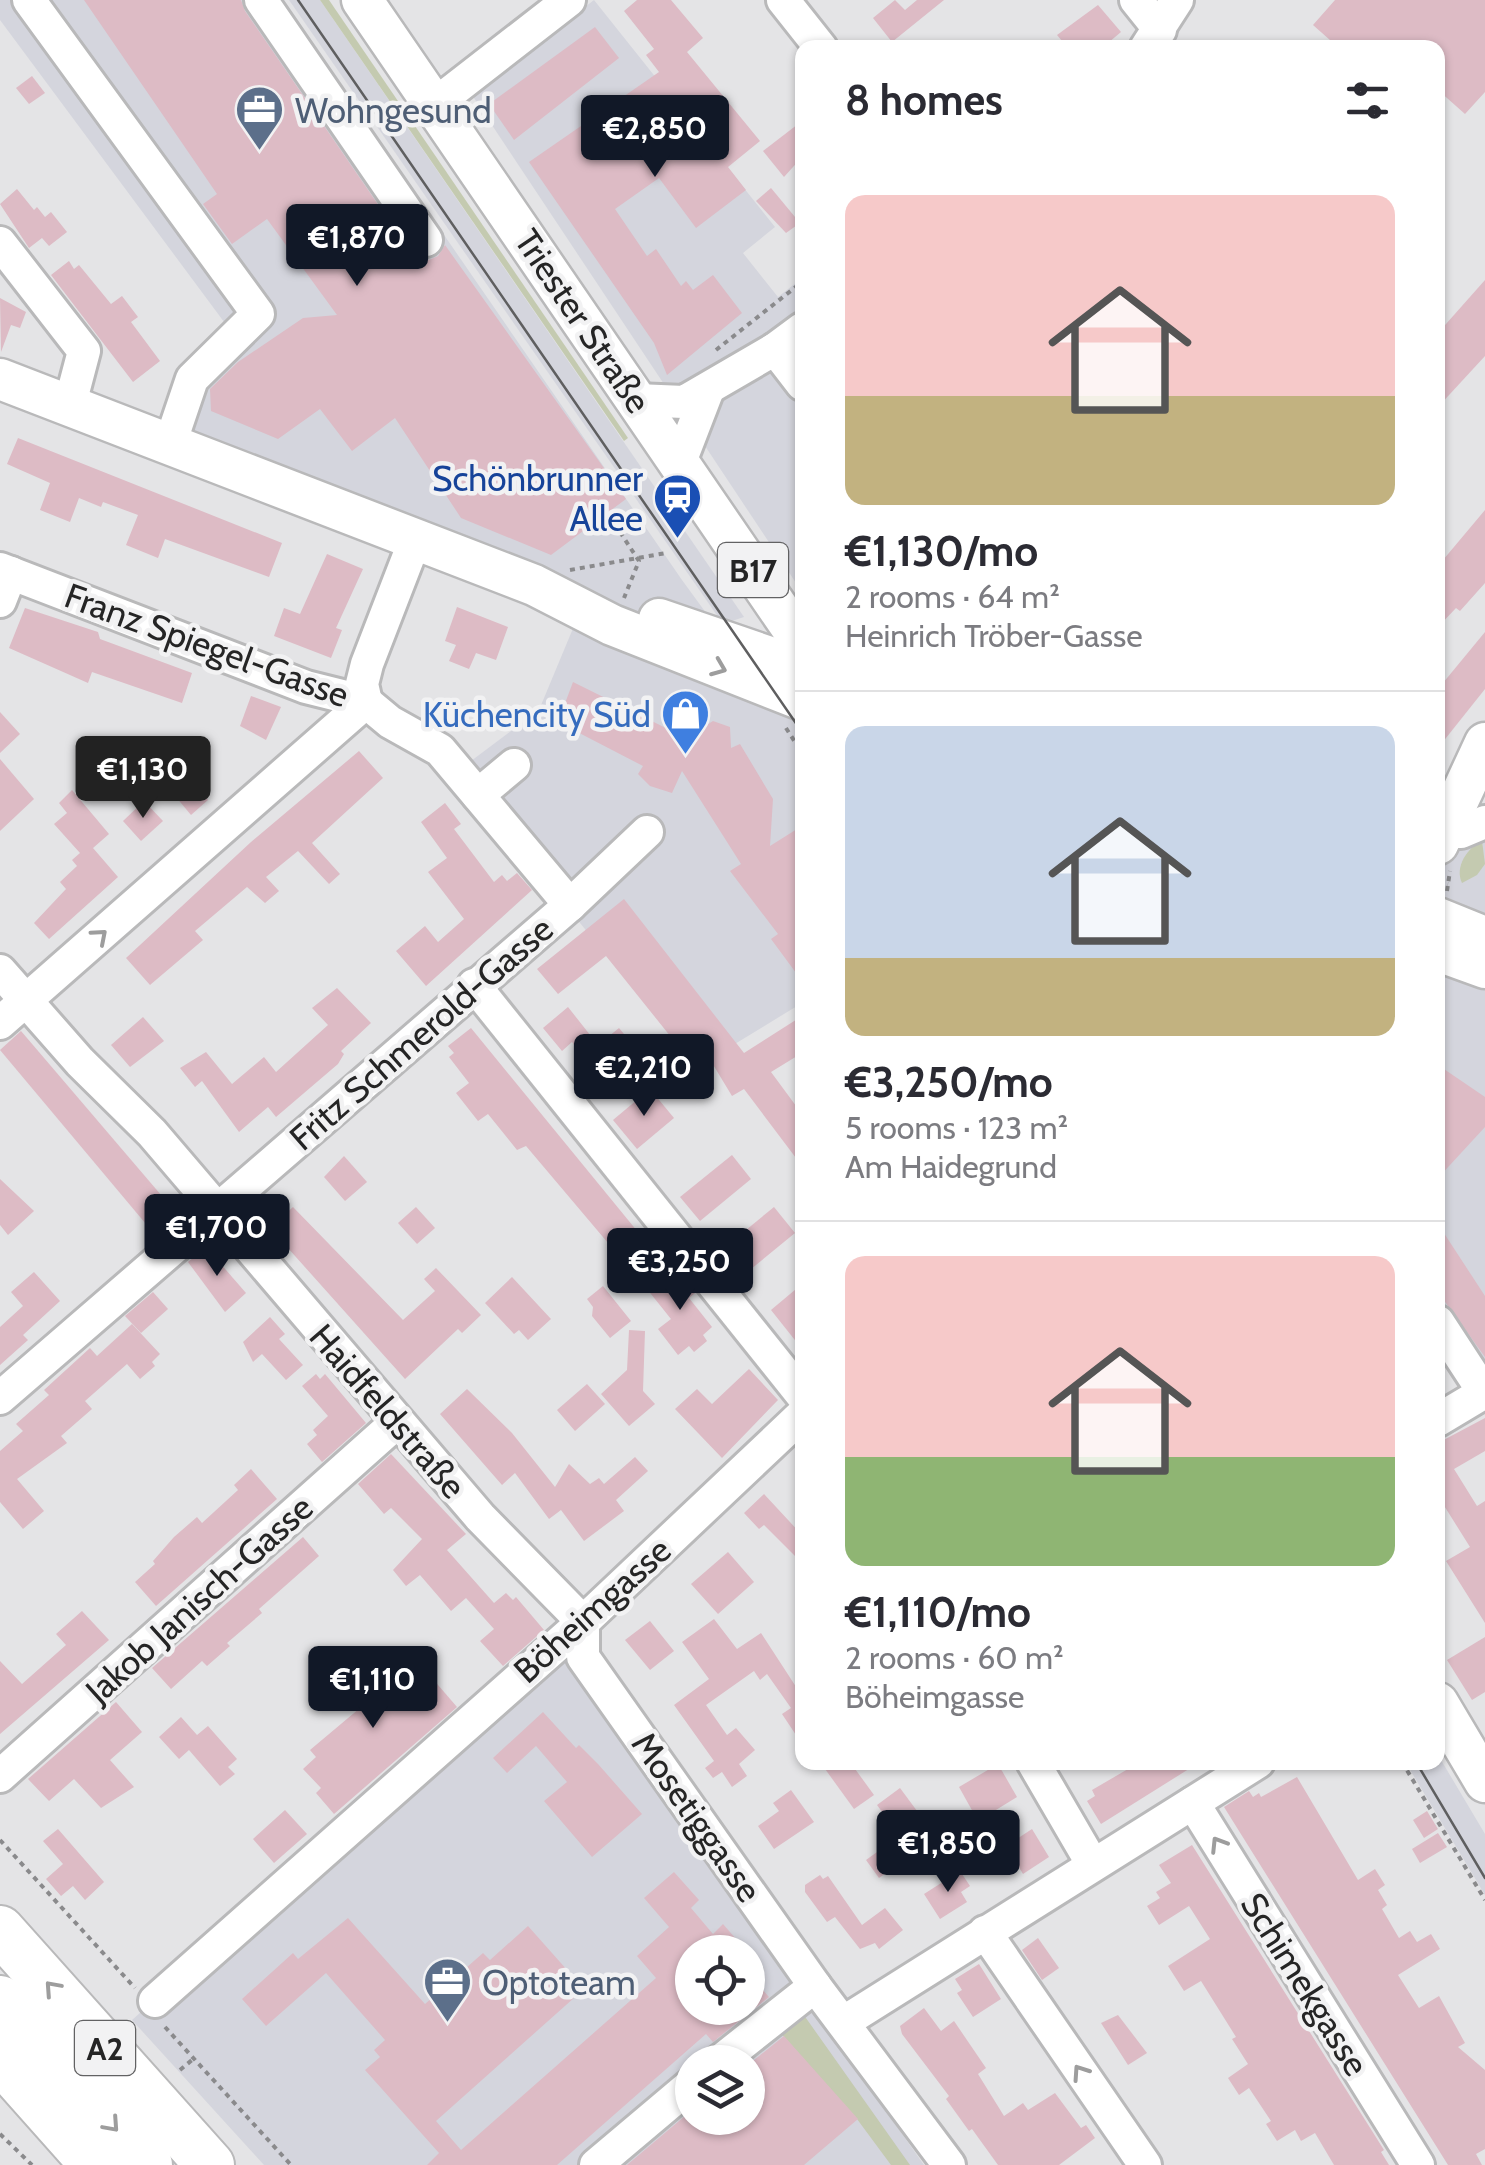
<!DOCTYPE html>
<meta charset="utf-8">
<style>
:root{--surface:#fff;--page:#f7f7f7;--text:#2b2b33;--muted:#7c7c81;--line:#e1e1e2;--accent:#111827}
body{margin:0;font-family:Cabin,sans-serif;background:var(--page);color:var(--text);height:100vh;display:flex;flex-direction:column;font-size:38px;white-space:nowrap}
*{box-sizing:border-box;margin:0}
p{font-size:32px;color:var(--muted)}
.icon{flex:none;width:55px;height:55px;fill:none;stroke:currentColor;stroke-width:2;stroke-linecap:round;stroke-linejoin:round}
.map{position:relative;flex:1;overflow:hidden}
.side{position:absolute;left:795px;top:40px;width:650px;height:1730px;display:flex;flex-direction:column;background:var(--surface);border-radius:20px;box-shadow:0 2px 8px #0004}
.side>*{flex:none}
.fabs{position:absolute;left:675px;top:1935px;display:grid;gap:20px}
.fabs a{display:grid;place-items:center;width:90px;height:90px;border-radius:50%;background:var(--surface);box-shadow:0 2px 8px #0004;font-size:50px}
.price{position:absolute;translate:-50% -85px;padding:0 22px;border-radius:10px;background:var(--accent);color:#fff;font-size:32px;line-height:65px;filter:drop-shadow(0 2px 5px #0008)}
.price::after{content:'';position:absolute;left:50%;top:60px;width:30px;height:22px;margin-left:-15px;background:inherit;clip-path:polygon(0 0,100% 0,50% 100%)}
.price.active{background:#222;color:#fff}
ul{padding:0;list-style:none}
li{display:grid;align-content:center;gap:20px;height:530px;padding:0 50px}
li+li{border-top:2px solid var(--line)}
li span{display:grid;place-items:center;height:310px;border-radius:20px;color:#555}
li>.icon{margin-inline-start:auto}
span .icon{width:180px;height:180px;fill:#fffc;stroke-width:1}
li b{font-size:42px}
h2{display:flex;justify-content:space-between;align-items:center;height:120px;padding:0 50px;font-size:42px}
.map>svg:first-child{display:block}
.built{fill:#d4d5dd;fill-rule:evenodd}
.green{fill:#c4cab0}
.building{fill:#ddbbc5}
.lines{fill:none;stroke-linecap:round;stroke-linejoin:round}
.minor-casing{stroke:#b9b9ba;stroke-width:38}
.major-casing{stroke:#b9b9ba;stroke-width:45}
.highway-casing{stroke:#b9b9ba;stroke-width:52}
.path{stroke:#8a8a8c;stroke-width:4;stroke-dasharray:5 5;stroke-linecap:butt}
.minor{stroke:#fff;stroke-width:32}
.major{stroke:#fff;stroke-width:40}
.highway{stroke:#fff;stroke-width:48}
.tram{stroke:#5f5f60;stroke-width:2.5}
.oneway{stroke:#9d9d9d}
.labels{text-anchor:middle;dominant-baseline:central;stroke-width:9;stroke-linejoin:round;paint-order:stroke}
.shield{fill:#f2f2f3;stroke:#626263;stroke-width:2.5}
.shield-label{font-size:32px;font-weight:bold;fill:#252525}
.service-label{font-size:35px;fill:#4e5e75;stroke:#f2f2f3;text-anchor:start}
.street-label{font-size:35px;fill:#252525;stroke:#f2f2f3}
.transit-label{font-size:35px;fill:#164399;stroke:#f2f2f3;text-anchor:end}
.shop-label{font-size:35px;fill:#366cbe;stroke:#f2f2f3;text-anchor:end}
</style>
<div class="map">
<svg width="1485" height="2165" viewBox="0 0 1485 2165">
<rect width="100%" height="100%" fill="#e4e4e6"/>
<g class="built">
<path d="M0,0H282L682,580L774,706L802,716V1003L697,1067L576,918L471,761L539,710L574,626L165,433L230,330L0,20Z"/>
<path d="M289,0H320L744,617L723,624Z"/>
<path d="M594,0L775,227L743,253L778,297L802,278V592L472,95Z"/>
<path d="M1485,822V1395L1438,1322V844Z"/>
<path d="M556,1644L924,2165H264L132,2020ZM692,1952H748V2008H692ZM692,2062H748V2118H692Z"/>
<path d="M1438,1755L1485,1834V1895L1406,1763L1438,1762Z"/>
</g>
<g class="green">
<path d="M320,0H329L628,438L624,441Z"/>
<path d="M1482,841L1485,864L1477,875L1462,883C1454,867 1468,847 1482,841Z"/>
<path d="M801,2011L910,2165H891L857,2119L778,2030Z"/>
</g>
<g class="building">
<path d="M84,0H241L245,11L410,251L429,260L438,256L445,245L626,499L551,555L461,518L395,418L352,451L320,409L278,439L211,411L210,389L238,362L303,318L337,315L267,219L232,244L203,204L217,194Z"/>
<path d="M637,0H671L703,38L687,52L760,141L728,167L746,190L696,228L659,178L615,209L647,256L656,249L681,286L686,281L693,290L713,275L742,313L667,375L654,343L529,162L659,72L646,55L654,49L624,11Z"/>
<path d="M895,0L905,10L917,0H944L892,42L873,18Z"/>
<path d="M1335,0H1485V92L1465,114L1438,90V48H1339L1313,25Z"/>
<path d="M1098,5L1121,32L1102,48H1068L1057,35Z"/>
<path d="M595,27L619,58L514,140L489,104Z"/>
<path d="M32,76L45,93L29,104L16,88Z"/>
<path d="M802,121V157L784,177L763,151Z"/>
<path d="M771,188L800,223L786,233L756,201Z"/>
<path d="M17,189L34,210L37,207L45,217L51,212L67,232L49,246L42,238L29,248L0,204Z"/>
<path d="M69,261L74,269L79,265L111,304L122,296L138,317L131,322L160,361L133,382L51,275Z"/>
<path d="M1485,280V356L1438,407V333Z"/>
<path d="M0,298L26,312L20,328L11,325L1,352Z"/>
<path d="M18,438L282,543L269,577L165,539L158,558L126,545L138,515L103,502L101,507L79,498L70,522L40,510L50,483L7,464Z"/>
<path d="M1485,510V583L1460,611L1456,608L1438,627V566Z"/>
<path d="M327,554L363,569L336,628L342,630L331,658L274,636L284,608L300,614Z"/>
<path d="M457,607L508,627L496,660L476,653L469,669L449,661L456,645L445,641Z"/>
<path d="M25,608L98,632L100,639L192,673L182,703L92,672L88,683L9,648Z"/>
<path d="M1485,632V689L1438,748V689Z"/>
<path d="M573,682L686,738L713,721L730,727L731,748L740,744L773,799L770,846L797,829L802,838V981L771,939L778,934L730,871L741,864L682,771L672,793L650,786L638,774L643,766L558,722Z"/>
<path d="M251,696L281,707L266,740L240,726Z"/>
<path d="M0,712L20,734L0,753Z"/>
<path d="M359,751L383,778L312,843L340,874L329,884L298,851L266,877L279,891L265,903L247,887L195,931L203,940L150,985L126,958L251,842Z"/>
<path d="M0,759L34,799L0,831Z"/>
<path d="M192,782L208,800L191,815L176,797Z"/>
<path d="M72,790L109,834L93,848L118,877L49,939L34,923L66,889L60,882L77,866L72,860L80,853L54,824L67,813L59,803Z"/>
<path d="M144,801L163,821L141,841L123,821Z"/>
<path d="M445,803L461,824L454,829L494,882L502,875L507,881L517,873L532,890L426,986L396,951L425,926L438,942L464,919L428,872L447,858L421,822Z"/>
<path d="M624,899L744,1053L802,1016V1053L771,1072L802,1114V1166L744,1089L732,1096L709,1058L695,1067L606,956L558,994L537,969Z"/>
<path d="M337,988L371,1023L341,1051L344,1054L338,1064L276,1117L268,1107L239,1132L202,1081L195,1087L180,1068L206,1052L232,1084L264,1057L276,1072L328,1025L312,1008Z"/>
<path d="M568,1007L598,1045L619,1028L639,1052L604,1081L572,1042L562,1051L543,1028Z"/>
<path d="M143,1017L164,1041L130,1067L111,1045Z"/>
<path d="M471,1028L642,1237L619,1256L526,1146L517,1150L488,1114L478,1121L456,1093L469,1083L449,1057L454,1053L448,1046Z"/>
<path d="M21,1031L179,1216L156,1236L0,1050Z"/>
<path d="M1438,1065L1485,1097V1127L1438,1178Z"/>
<path d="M650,1089L674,1118L637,1149L613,1120Z"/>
<path d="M732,1155L751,1179L700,1221L680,1197Z"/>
<path d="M344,1156L367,1182L345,1201L324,1177Z"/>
<path d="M0,1179L34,1211L8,1235L0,1225Z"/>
<path d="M293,1207L403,1320L435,1291L424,1279L436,1268L481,1315L462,1333L458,1329L405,1379L270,1228Z"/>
<path d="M416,1207L435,1228L417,1244L398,1223Z"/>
<path d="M774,1207L795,1233L745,1274L724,1248Z"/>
<path d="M1438,1224L1485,1296V1357L1438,1292Z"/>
<path d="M206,1247L246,1293L225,1312L188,1262Z"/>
<path d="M674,1267L695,1293L689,1298L712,1327L703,1335L707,1341L694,1352L689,1346L678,1355L658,1329L671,1319L647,1289Z"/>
<path d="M34,1272L60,1301L23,1335L28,1340L0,1365V1327L23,1306L11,1292Z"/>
<path d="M512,1277L551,1319L528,1340L519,1330L514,1334L485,1303Z"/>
<path d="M802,1284V1349L771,1310Z"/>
<path d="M603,1286L631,1321L610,1338L592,1316L593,1307L587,1299Z"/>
<path d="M153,1292L168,1309L141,1333L125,1316Z"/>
<path d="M270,1317L285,1334L279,1339L303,1365L286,1380L262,1354L253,1362L243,1342Z"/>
<path d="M132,1324L160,1354L152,1362L155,1366L140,1379L127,1364L85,1401L92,1409L61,1436L67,1443L17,1479L44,1511L23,1529L0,1502V1451L23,1431L16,1424L49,1395L44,1390L90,1348L97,1356Z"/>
<path d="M629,1330L645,1331L643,1391L655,1404L629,1426L601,1394L627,1370Z"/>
<path d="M749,1369L778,1400L722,1458L675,1409L697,1389L712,1404Z"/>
<path d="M316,1374L320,1379L325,1374L366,1423L322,1462L307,1444L317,1435L313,1430L328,1416L302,1386Z"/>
<path d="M587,1384L605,1404L575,1431L557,1410Z"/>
<path d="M467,1389L512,1433L555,1487L569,1464L590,1484L599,1478L604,1484L635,1457L648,1471L616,1500L624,1511L584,1541L561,1510L549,1519L515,1473L502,1485L440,1414Z"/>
<path d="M1485,1418V1451L1454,1469L1477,1506L1485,1501V1623L1446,1561L1470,1547L1438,1496V1443Z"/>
<path d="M391,1454L466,1534L447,1550L494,1603L506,1593L513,1600L516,1597L544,1630L503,1666L480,1641L494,1629L466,1598L451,1611L420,1575L406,1586L393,1570L422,1539L391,1508L384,1514L358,1484Z"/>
<path d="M251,1469L277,1499L156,1606L135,1582L155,1564L153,1561L174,1537L197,1517L202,1523L238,1490L234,1485Z"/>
<path d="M764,1494L802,1535V1563L764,1525L759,1529L744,1513Z"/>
<path d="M303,1537L319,1556L259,1609L262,1613L227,1643L230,1646L207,1666L202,1661L171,1689L152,1668Z"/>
<path d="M728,1552L754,1582L718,1614L691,1584Z"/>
<path d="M82,1611L109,1640L0,1734V1661L22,1684L66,1645L56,1634Z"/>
<path d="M714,1619L737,1649L761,1633L802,1696V1744L782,1714L791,1708L767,1674L760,1680L754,1671L706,1705L727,1735L736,1728L755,1750L739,1764L747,1776L732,1787L722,1772L713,1778L705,1768L714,1761L674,1705L709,1679L682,1642Z"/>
<path d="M650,1621L674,1651L650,1670L625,1640Z"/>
<path d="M1485,1637V1692L1472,1700L1447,1660Z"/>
<path d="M352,1651L395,1700L426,1671L457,1707L334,1814L316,1793L321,1788L303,1769L316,1757L310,1750L360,1708L328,1672Z"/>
<path d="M116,1702L142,1732L110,1760L134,1787L101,1808L74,1779L49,1801L28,1779Z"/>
<path d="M543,1712L576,1748L579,1745L598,1764L642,1814L592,1857L544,1801L567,1782L536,1746L507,1773L493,1758Z"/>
<path d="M181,1717L197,1735L208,1726L237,1759L228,1767L235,1774L220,1786L189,1750L179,1759L159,1737Z"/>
<path d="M820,1762H850L874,1795L854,1809Z"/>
<path d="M1140,1762H1200L1101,1824L1087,1801L1095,1796L1092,1790Z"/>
<path d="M998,1764L1017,1797L978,1821L959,1787Z"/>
<path d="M1297,1777L1358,1880L1375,1869L1385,1885L1378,1890L1387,1905L1382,1909L1399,1938L1410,1931L1417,1942L1431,1934L1440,1949L1398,1975L1419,2008L1439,1996L1465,2043L1458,2047L1485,2070V2149L1476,2154L1482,2165H1448L1224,1807L1249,1791L1253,1797L1259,1793L1261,1797Z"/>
<path d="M900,1788L920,1815L897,1832L877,1805Z"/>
<path d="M791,1790L814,1822L774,1849L758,1826L779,1811L773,1803Z"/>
<path d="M285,1810L307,1834L274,1863L253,1839Z"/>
<path d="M1427,1811L1438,1829L1424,1838L1413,1820Z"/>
<path d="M970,1822L986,1846L963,1862L951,1843L956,1840L953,1833Z"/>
<path d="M58,1829L104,1882L85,1900L73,1886L61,1896L46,1879L63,1864L43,1841Z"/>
<path d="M1032,1829L1049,1857L1023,1874L1006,1846Z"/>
<path d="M1438,1833L1447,1847L1420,1863L1412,1849Z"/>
<path d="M895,1839L908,1857L879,1878L866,1860Z"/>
<path d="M1192,1845L1384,2150L1381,2152L1389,2165H1334L1315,2133L1301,2141L1295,2130L1277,2141L1266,2124L1271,2121L1249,2088L1239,2095L1228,2078L1248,2064L1232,2039L1236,2037L1201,1981L1184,1991L1168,1966L1210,1939L1189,1906L1159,1925L1147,1906L1160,1898L1156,1892L1171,1883L1159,1865Z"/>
<path d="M960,1871L970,1886L961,1892L967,1902L940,1919L924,1894Z"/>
<path d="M674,1872L699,1900L691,1908L713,1934L723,1924L736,1939L725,1949L729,1952H692V2008H748V1973L769,1997L713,2042L706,2034L557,2165H427L439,2153L365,2070L380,2057L374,2050L385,2040L326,1973L266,2026L242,1999L293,1953L298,1959L348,1918L425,2004L483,1953L490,1960L528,1926L584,1989L436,2121L461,2150L656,1978L637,1956L669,1927L644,1898Z"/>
<path d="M820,1875L823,1879L828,1876L862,1925L885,1908L903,1930L879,1949L875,1943L860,1949L835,1917L827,1922L805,1892V1885Z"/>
<path d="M1038,1938L1059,1968L1042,1980L1022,1950Z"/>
<path d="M979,1964L1001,1999L973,2017L957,1993L962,1990L955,1979Z"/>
<path d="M924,2008L941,2031L954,2021L986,2068L978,2074L1004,2116L1023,2103L1028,2110L1055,2093L1081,2128L1086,2125L1095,2138L1059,2165H998L972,2129L969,2131L946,2099L949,2096L902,2034L900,2026Z"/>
<path d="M1118,2015L1147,2053L1128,2065L1101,2023Z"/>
<path d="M784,2036L858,2119L804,2165H627L692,2110V2118H748V2065Z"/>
</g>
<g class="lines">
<defs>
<g id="minor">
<path d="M29,0L258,314L192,379L170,444"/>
<path d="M261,0L426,240"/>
<path d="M783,0L821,48"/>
<path d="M1136,0L1160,30"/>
<path d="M1146,48L1177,0"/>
<path d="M434,105L569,0"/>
<path d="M0,243L84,351L70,404"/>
<path d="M775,349L802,329"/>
<path d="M636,400L684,402L775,349L802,384"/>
<path d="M680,462L707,392"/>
<path d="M0,569L306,687L366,702L390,722L440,750L570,905"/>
<path d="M0,601L11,573"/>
<path d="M366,702L362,684L367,664L415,540"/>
<path d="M478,795L514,765"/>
<path d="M1442,832H1461L1485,822"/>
<path d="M0,971L80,1062L152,1133L480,1517L583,1622V1657L815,1986L949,2165"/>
<path d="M474,985L802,1395"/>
<path d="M0,1023L366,702"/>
<path d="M1438,1322L1485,1394"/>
<path d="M0,1398L570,905L647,832"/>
<path d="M1438,1420L1485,1392"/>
<path d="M1033,1762L1093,1865"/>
<path d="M0,1776L397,1422"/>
<path d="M1193,1803L1418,2165"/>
<path d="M985,1932L1145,2165"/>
<path d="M155,2001L583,1622L802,1415"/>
<path d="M844,2022L1258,1762"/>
<path d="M719,2062L815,1986"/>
<path d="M596,2165L692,2084"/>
</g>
<g id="major">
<path d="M362,0L802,643"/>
<path d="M0,379L534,585L612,625L802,700"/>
<path d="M659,619L802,668"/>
<path d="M1438,844L1485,743"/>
<path d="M1438,918L1485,937"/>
<path d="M1438,951L1485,968"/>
<path d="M1438,1703L1485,1782"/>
</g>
<g id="highway">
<path d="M0,1930L210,2165"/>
<path d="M0,2000L148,2165"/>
<path d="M0,2058L95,2165"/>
</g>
</defs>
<use href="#minor" class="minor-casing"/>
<use href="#major" class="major-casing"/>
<use href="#highway" class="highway-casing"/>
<g class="path">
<path d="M716,350L802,282"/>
<path d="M620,532L639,561L624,598"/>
<path d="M570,570L666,553"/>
<path d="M786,728L802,753"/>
<path d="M1438,882L1448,884"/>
<path d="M1447,891L1450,871"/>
<path d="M1402,1762L1485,1900"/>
<path d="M0,1840L135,1988"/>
<path d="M165,2027L291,2165"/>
<path d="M180,2070L192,2060"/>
<path d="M0,2134L32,2165"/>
</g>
<use href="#minor" class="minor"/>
<use href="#major" class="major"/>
<use href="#highway" class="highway"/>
<g class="tram">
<path d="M298,0L802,732"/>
<path d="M1416,1762L1485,1878"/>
</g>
</g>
<defs><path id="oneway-chevron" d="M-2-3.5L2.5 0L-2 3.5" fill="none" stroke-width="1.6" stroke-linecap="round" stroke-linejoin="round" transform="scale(2.5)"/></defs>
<g class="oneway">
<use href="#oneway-chevron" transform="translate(719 668) rotate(22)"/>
<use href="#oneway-chevron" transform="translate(100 936) rotate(-41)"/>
<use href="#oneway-chevron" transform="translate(1218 1844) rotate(-122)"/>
<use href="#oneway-chevron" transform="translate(52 1988) rotate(-132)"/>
<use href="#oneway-chevron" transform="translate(1080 2072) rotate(-124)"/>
<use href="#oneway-chevron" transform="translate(112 2125) rotate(48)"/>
</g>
<defs>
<symbol id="office-pin" viewBox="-11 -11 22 30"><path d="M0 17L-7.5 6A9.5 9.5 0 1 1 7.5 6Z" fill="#5c6f8a" stroke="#f2f2f3"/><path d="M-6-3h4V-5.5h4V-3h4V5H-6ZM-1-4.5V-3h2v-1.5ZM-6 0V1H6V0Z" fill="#fff"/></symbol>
<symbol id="station-pin" viewBox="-11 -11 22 30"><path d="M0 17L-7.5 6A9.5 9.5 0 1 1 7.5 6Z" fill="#1a4fb4" stroke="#f2f2f3"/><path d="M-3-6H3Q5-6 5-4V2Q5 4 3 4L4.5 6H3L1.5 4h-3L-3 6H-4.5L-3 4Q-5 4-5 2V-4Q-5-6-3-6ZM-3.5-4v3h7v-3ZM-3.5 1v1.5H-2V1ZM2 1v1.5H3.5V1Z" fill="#fff"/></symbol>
<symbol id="shop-pin" viewBox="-11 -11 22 30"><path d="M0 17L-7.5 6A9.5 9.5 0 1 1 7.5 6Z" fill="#3f7fe0" stroke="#f2f2f3"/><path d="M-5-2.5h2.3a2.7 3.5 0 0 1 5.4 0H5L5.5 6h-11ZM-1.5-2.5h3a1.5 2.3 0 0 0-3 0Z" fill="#fff"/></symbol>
</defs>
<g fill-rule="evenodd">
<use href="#office-pin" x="232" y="82" width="55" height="75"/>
<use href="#station-pin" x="650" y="470" width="55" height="75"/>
<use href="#shop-pin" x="658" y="686" width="55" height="75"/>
<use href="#office-pin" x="420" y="1954" width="55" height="75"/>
</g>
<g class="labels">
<g class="shield">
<rect x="718" y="543" width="70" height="54" rx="8"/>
<rect x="75" y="2021" width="60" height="54" rx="8"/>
</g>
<g class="shield-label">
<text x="753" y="570">B17</text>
<text x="105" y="2048">A2</text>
</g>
<g class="service-label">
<text x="295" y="110">Wohngesund</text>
<text x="482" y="1982">Optoteam</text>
</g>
<g class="street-label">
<text transform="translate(583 321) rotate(56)">Triester Straße</text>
<text transform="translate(207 645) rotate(20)">Franz Spiegel-Gasse</text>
<text transform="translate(421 1033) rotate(-41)">Fritz Schmerold-Gasse</text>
<text transform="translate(388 1411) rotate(49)">Haidfeldstraße</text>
<text transform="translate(199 1599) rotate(-42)">Jakob Janisch-Gasse</text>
<text transform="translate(592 1610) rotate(-42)">Böheimgasse</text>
<text transform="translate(697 1817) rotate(55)">Mosetiggasse</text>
<text transform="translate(1305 1984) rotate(58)">Schimekgasse</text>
</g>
<g class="transit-label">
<text x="643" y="478">Schönbrunner<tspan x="643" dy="40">Allee</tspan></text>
</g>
<g class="shop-label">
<text x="651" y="714">Küchencity Süd</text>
</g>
</g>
</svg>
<div class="fabs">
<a><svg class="icon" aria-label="locate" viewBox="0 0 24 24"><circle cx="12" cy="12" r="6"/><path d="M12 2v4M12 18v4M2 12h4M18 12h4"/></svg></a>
<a><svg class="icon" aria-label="layers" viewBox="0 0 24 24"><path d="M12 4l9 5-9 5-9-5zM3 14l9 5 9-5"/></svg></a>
</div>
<b class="price" style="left:655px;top:180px">€2,850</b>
<b class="price" style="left:357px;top:289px">€1,870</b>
<b class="price active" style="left:143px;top:821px">€1,130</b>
<b class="price" style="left:644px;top:1119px">€2,210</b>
<b class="price" style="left:217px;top:1279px">€1,700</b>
<b class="price" style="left:680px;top:1313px">€3,250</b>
<b class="price" style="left:373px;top:1731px">€1,110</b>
<b class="price" style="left:948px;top:1895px">€1,850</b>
<section class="side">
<h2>8 homes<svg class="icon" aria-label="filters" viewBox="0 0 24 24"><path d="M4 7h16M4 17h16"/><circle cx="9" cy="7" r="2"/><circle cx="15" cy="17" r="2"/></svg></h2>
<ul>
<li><span style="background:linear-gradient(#f6c9c9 65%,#c2b280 0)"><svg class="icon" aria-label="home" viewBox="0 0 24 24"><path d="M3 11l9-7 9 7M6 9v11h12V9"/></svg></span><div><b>€1,130/mo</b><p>2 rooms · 64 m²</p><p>Heinrich Tröber-Gasse</p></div></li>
<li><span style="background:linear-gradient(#c9d6e8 75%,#c2b280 0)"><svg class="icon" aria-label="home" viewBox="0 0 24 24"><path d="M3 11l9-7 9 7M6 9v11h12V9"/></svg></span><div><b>€3,250/mo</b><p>5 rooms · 123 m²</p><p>Am Haidegrund</p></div></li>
<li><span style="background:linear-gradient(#f6c9c9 65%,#8fb573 0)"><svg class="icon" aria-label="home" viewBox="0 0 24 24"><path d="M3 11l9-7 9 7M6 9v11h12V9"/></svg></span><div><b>€1,110/mo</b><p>2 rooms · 60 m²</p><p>Böheimgasse</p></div></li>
</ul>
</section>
</div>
